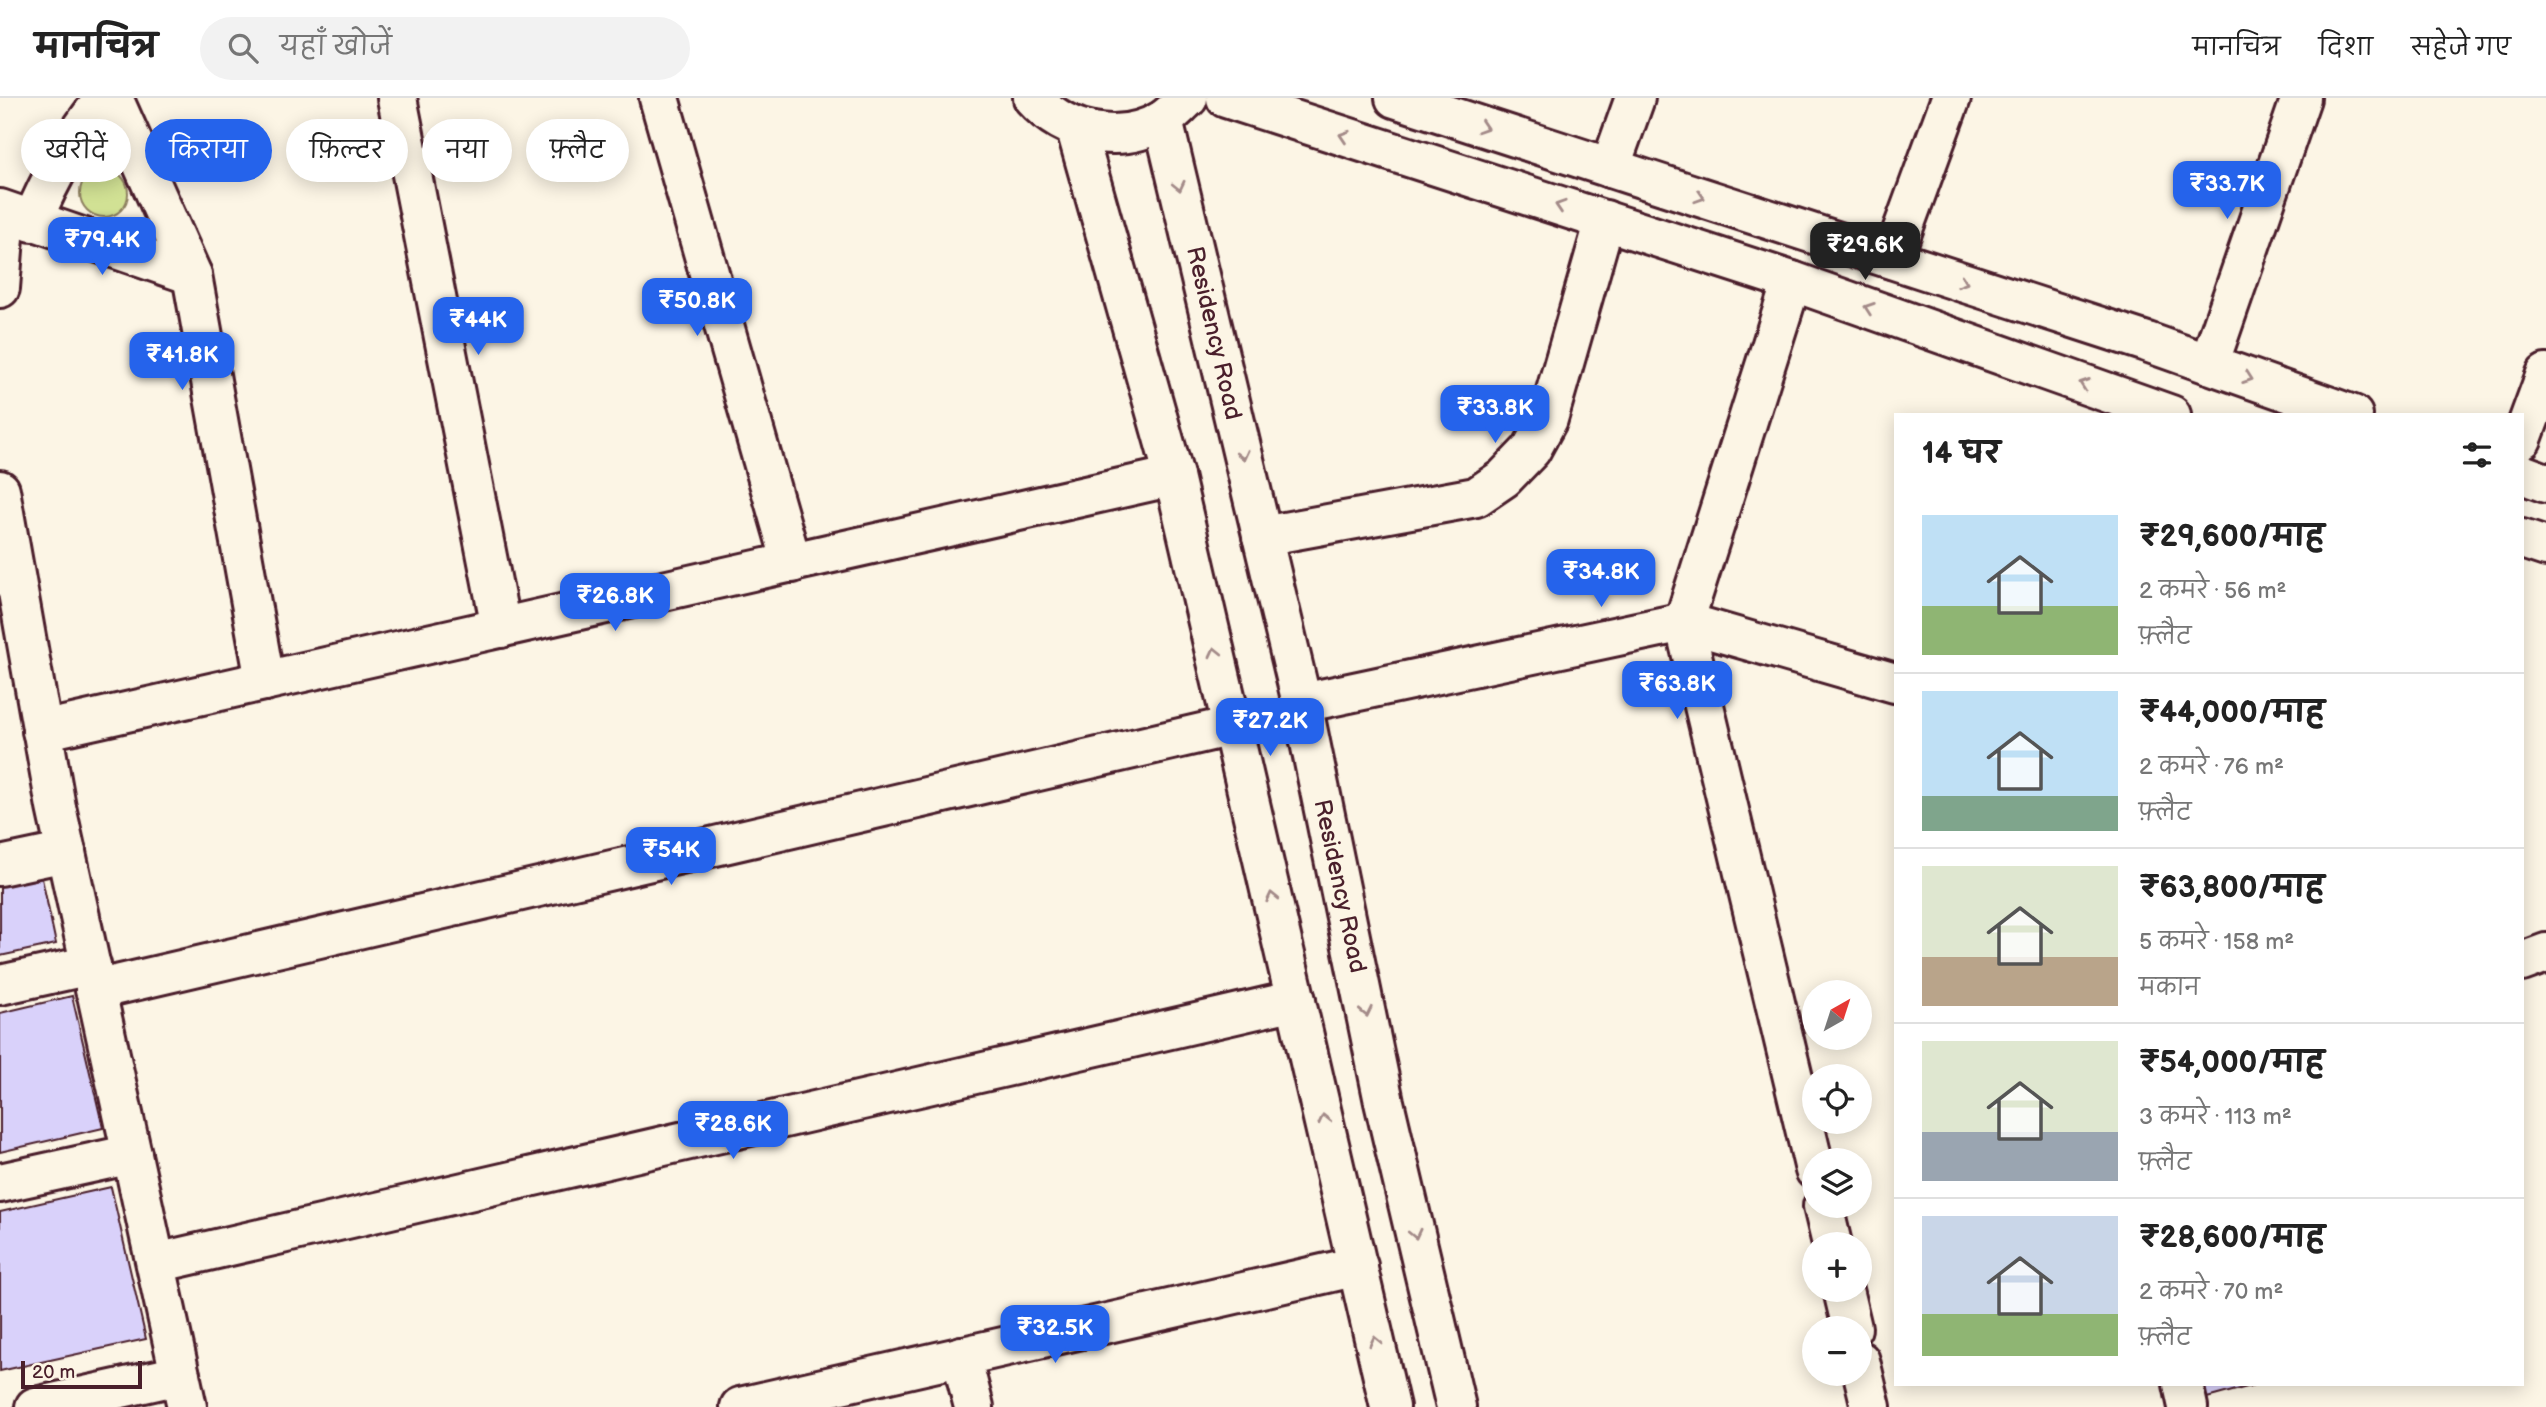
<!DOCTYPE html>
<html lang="hi">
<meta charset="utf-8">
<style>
:root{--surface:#fff;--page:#f2f2f2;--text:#222;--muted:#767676;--line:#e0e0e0;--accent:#2563eb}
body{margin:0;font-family:"Balsamiq Sans","Playpen Sans Deva",sans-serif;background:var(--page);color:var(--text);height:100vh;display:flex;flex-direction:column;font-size:26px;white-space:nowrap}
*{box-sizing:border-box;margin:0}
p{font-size:23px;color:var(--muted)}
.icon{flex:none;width:38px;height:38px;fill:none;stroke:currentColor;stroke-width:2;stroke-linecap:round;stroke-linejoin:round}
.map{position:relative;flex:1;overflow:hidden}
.side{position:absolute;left:1894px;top:315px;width:630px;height:973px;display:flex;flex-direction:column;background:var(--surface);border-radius:0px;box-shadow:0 4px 18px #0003}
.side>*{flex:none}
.banner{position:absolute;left:21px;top:21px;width:665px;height:63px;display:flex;gap:14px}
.needle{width:46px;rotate:39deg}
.controls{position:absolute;left:1802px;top:882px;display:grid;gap:14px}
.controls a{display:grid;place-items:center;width:70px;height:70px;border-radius:50%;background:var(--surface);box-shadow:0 4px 18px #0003;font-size:35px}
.scale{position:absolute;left:21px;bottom:18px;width:121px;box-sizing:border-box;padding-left:7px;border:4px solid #4a1f2b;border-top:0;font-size:19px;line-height:24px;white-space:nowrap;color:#4a1f2b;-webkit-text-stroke:5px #fcf5e5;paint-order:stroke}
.price{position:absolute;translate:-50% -60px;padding:0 16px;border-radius:14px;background:var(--accent);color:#fff;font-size:23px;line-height:46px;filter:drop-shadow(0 2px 4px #0008)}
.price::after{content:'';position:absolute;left:50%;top:42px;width:21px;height:16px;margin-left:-10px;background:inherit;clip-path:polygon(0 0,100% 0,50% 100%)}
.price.active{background:#222;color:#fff}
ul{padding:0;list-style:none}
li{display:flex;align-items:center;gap:21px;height:175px;padding:0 28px}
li+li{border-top:2px solid var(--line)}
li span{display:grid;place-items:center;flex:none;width:196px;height:140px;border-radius:0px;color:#555}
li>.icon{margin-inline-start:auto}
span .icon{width:84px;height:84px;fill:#fffc;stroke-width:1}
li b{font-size:30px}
h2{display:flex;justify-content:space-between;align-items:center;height:84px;padding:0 28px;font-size:30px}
.pill{padding:0 24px;border-radius:32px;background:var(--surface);box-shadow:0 4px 18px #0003;font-size:24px;line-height:63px}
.pill.active{background:var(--accent);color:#fff}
header{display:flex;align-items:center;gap:42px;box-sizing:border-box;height:98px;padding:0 35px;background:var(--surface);border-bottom:2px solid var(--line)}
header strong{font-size:33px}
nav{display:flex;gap:38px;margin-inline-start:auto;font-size:24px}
.search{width:490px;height:63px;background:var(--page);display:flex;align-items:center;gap:18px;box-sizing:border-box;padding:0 24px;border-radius:38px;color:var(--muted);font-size:26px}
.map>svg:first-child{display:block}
.green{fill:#d1e194;stroke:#8e8060;stroke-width:2}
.building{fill:#d9d1fa;stroke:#4a1f2b;stroke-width:2}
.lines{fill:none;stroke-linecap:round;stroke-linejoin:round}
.minor-casing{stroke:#4a1f2b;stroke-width:44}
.secondary-casing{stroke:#4a1f2b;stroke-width:44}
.minor{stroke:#fcf5e5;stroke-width:38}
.secondary{stroke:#fcf5e5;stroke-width:38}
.oneway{stroke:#a38a88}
.labels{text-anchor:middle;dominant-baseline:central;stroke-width:7;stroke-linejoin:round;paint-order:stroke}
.street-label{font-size:24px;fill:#4a1f2b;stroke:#fcf5e5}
</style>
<header>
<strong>मानचित्र</strong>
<div class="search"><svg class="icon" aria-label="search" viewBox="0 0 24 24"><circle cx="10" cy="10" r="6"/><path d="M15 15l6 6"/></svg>यहाँ खोजें</div>
<nav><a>मानचित्र</a><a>दिशा</a><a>सहेजे गए</a></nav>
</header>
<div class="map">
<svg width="2546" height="1309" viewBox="0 0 2546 1309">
<rect width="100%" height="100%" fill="#fcf5e5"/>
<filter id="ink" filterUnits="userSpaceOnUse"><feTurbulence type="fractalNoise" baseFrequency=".0143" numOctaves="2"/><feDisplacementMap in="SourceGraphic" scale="14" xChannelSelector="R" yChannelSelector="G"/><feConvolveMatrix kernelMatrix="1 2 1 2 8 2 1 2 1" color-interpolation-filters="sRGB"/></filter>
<g filter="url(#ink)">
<circle class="green" cx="104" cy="95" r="24"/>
<g class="building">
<path d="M40,771L56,846L0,858V780Z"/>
<path d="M72,898L103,1030L0,1054V915Z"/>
<path d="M111,1089L146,1241L0,1273V1114Z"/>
<path d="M2192,1286H2258L2196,1303Z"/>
</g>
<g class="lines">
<defs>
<g id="minor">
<path d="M113,0L192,177L265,583"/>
<path d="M397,0L501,530"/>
<path d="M659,0L792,465"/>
<path d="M1610,70L1635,0"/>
<path d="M0,111L192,177"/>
<path d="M32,124C51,78 74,38 105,0"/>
<path d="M1892,161L1951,0"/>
<path d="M1792,183L1684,524L1815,1072"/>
<path d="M0,190L6,114"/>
<path d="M2209,266L2301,0"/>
<path d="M2522,341L2546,276"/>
<path d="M0,392L56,709L187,1309"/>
<path d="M1262,438L1476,399L1504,380L1531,352L1548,321L1605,122"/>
<path d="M1302,605L1684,524L1895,585"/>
<path d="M42,633L1174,378"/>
<path d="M0,768L66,754"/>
<path d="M2522,864L2546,855"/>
<path d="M0,887L91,867"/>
<path d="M95,892L1232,628"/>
<path d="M0,1085L132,1056"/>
<path d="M1823,1108L1832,1146"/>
<path d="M156,1165L1296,902"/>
<path d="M1843,1192L1852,1230"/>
<path d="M961,1258L974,1309"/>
<path d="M1860,1263L1871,1309"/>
<path d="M2183,1286L2188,1309"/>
<path d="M35,1309L180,1277"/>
<path d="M740,1309L1358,1168"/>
</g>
<g id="secondary">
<path d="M1033,0C1065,36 1120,48 1163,22C1172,16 1180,7 1188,0"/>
<path d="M1226,0L1792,183L2171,317"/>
<path d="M1395,0L2147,244L2353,317"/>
<path d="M1163,22L1302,605L1384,1004L1456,1309"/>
<path d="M1076,31L1174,378L1390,1309"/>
<path d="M2522,376L2546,385"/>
<path d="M2522,441L2546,449"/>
</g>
</defs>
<use href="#minor" class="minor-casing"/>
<use href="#secondary" class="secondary-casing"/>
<use href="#minor" class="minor"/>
<use href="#secondary" class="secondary"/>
</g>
<defs><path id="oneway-chevron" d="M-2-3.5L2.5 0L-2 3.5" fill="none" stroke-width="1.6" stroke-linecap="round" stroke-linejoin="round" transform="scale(1.75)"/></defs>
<g class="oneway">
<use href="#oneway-chevron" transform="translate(1483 29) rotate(18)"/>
<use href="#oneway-chevron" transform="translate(1344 38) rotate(-162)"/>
<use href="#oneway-chevron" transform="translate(1179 88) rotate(77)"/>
<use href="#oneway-chevron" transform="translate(1700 99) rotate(18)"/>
<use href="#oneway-chevron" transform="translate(1560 108) rotate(-162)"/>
<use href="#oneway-chevron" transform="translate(1963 184) rotate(18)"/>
<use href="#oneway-chevron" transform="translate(1869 210) rotate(-161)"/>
<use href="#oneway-chevron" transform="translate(2248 280) rotate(19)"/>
<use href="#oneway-chevron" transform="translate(2084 286) rotate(-161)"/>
<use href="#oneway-chevron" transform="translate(1243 357) rotate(77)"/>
<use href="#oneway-chevron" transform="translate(1215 554) rotate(-103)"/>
<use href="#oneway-chevron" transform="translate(1272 799) rotate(-103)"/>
<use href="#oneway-chevron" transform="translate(1366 914) rotate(78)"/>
<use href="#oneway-chevron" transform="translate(1324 1021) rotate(-103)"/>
<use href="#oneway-chevron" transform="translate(1415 1136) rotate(77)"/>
<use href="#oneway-chevron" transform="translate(1375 1243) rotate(-103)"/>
</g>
</g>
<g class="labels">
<g class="street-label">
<text transform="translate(1214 235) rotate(77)">Residency Road</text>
<text transform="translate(1340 788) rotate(78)">Residency Road</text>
</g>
</g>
</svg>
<div class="controls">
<a><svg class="needle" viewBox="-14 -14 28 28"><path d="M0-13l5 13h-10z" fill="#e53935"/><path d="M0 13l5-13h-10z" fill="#767676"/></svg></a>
<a><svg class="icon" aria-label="locate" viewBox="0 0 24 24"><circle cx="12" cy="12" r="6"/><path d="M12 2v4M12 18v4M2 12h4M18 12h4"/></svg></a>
<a><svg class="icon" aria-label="layers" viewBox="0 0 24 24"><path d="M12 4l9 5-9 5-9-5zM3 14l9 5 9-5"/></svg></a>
<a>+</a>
<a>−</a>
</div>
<div class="scale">20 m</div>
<b class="price" style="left:2227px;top:123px">₹33.7K</b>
<b class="price" style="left:102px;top:179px">₹79.4K</b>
<b class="price active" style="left:1865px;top:184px">₹29.6K</b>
<b class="price" style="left:697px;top:240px">₹50.8K</b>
<b class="price" style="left:478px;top:259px">₹44K</b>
<b class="price" style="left:182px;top:294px">₹41.8K</b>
<b class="price" style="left:1495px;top:347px">₹33.8K</b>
<b class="price" style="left:1601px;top:511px">₹34.8K</b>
<b class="price" style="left:615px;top:535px">₹26.8K</b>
<b class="price" style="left:1677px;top:623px">₹63.8K</b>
<b class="price" style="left:1270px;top:660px">₹27.2K</b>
<b class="price" style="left:671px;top:789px">₹54K</b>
<b class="price" style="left:733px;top:1063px">₹28.6K</b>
<b class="price" style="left:1055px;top:1267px">₹32.5K</b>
<div class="banner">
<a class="pill">खरीदें</a>
<a class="pill active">किराया</a>
<a class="pill">फ़िल्टर</a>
<a class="pill">नया</a>
<a class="pill">फ़्लैट</a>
</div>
<section class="side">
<h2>14 घर<svg class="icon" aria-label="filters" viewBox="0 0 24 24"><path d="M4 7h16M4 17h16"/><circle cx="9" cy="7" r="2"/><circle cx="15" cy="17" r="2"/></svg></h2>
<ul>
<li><span style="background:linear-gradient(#bfe0f5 65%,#8fb573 0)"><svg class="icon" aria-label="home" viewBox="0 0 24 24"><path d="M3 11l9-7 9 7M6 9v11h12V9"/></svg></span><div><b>₹29,600/माह</b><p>2 कमरे · 56 m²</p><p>फ़्लैट</p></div></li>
<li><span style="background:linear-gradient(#bfe0f5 75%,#7fa58c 0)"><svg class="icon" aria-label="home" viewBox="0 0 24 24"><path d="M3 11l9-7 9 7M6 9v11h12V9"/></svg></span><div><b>₹44,000/माह</b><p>2 कमरे · 76 m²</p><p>फ़्लैट</p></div></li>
<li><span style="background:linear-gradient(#dfe7d0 65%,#b9a48a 0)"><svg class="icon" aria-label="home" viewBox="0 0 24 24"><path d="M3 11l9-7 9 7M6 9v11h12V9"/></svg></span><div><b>₹63,800/माह</b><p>5 कमरे · 158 m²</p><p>मकान</p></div></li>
<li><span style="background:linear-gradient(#dfe7d0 65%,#9aa5b1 0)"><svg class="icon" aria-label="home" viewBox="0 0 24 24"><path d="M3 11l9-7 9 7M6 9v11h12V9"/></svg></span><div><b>₹54,000/माह</b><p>3 कमरे · 113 m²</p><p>फ़्लैट</p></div></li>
<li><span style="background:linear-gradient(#c9d6e8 70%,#8fb573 0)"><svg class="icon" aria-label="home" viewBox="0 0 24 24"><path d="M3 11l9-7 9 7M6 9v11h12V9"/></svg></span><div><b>₹28,600/माह</b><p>2 कमरे · 70 m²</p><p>फ़्लैट</p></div></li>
</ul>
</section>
</div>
